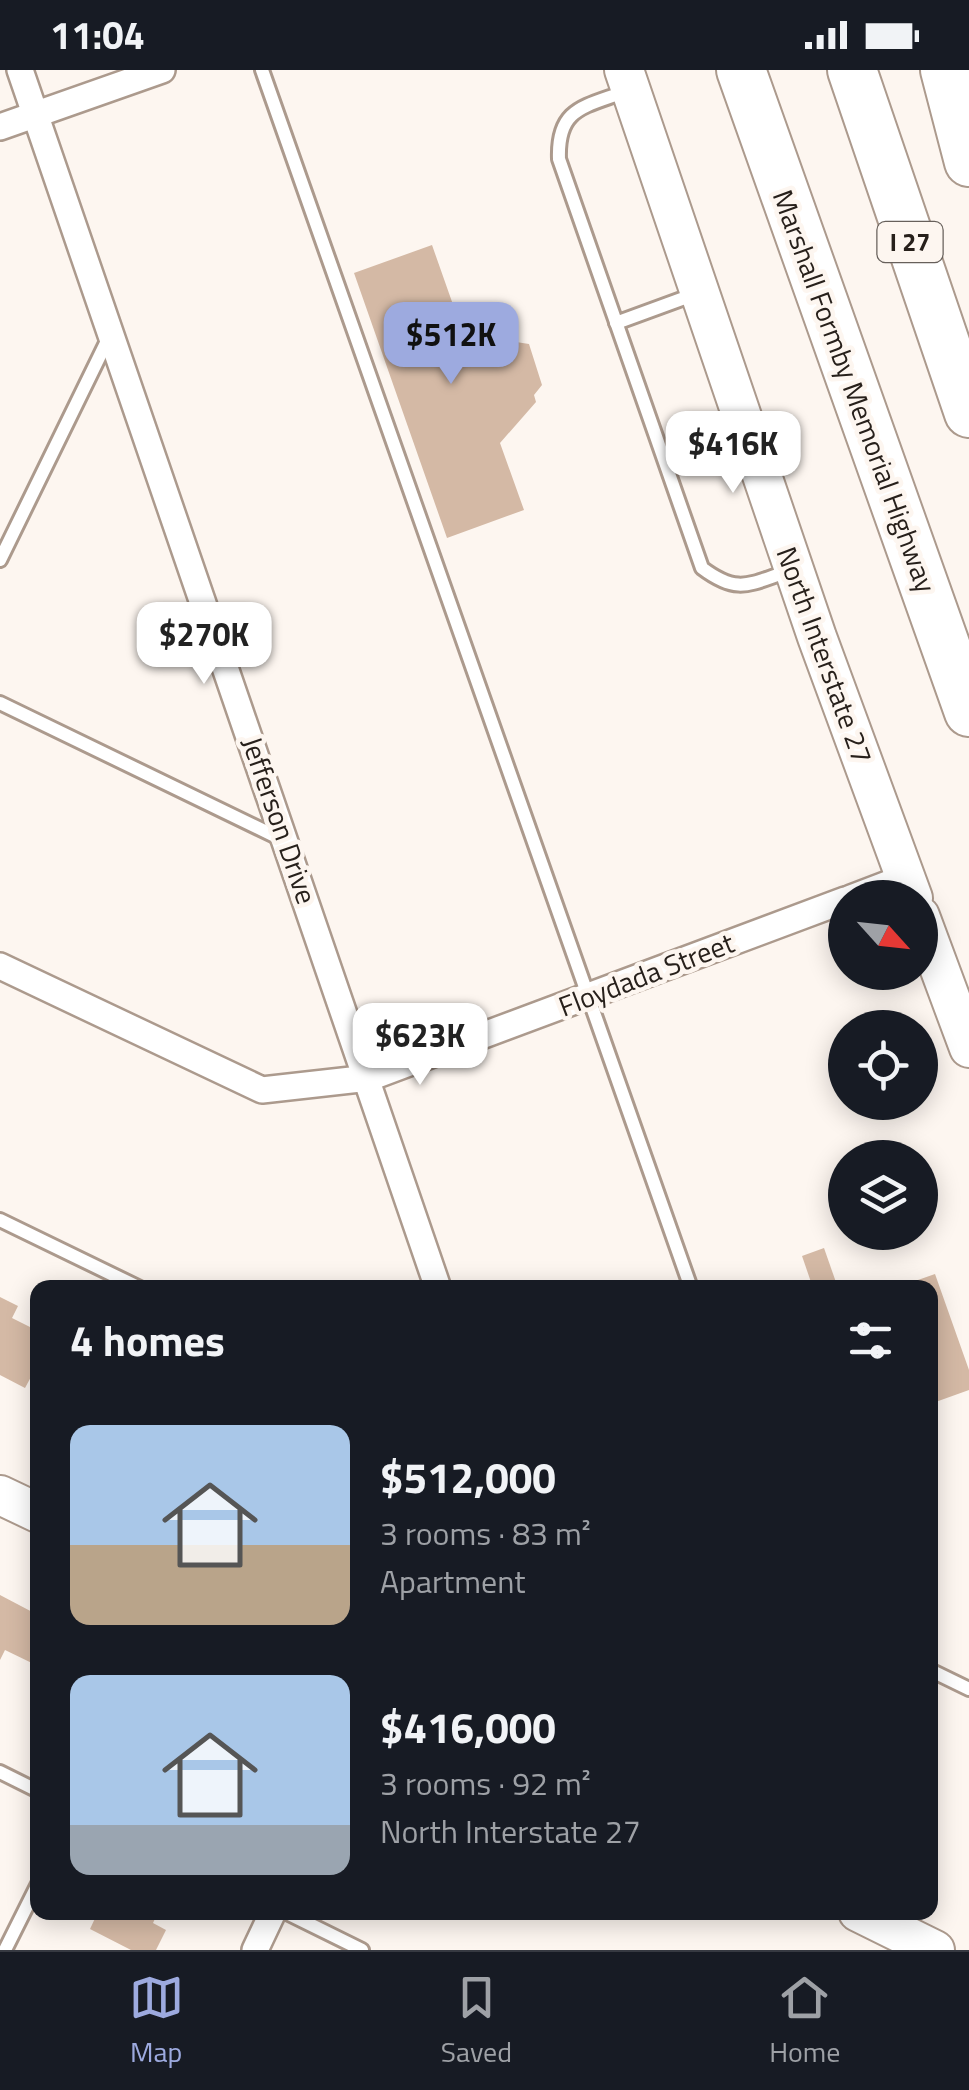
<!DOCTYPE html>
<meta charset="utf-8">
<style>
:root{--surface:#171b24;--page:#20242c;--text:#f1f3f6;--muted:#9ea1a6;--line:#363941;--accent:#9daadf}
body{margin:0;font-family:"Titillium Web",sans-serif;background:var(--page);color:var(--text);height:100vh;display:flex;flex-direction:column;font-size:38px;white-space:nowrap}
*{box-sizing:border-box;margin:0}
p{font-size:32px;color:var(--muted)}
.icon{flex:none;width:55px;height:55px;fill:none;stroke:currentColor;stroke-width:2;stroke-linecap:round;stroke-linejoin:round}
.map{position:relative;flex:1;overflow:hidden}
.side{position:absolute;left:30px;top:1210px;width:908px;height:640px;display:flex;flex-direction:column;background:var(--surface);border-radius:20px;box-shadow:0 5px 25px #0003}
.side>*{flex:none}
.needle{width:65px;rotate:117deg}
.controls{position:absolute;left:828px;top:810px;display:grid;gap:20px}
.controls a{display:grid;place-items:center;width:110px;height:110px;border-radius:50%;background:var(--surface);box-shadow:0 5px 25px #0003;font-size:50px}
.price{position:absolute;translate:-50% -85px;padding:0 22px;border-radius:20px;background:#fff;color:#222;font-size:32px;line-height:65px;filter:drop-shadow(0 2px 5px #0008)}
.price::after{content:'';position:absolute;left:50%;top:60px;width:30px;height:22px;margin-left:-15px;background:inherit;clip-path:polygon(0 0,100% 0,50% 100%)}
.price.on{background:var(--accent);color:#111}
ul{padding:0;list-style:none}
li{display:flex;align-items:center;gap:30px;height:250px;padding:0 40px}
li span{display:grid;place-items:center;flex:none;width:280px;height:200px;border-radius:20px;color:#555}
li>.icon{margin-inline-start:auto}
span .icon{width:120px;height:120px;fill:#fffc;stroke-width:1}
li b{font-size:42px}
h2{display:flex;justify-content:space-between;align-items:center;height:120px;padding:0 40px;font-size:42px}
.status{display:flex;justify-content:space-between;align-items:center;height:70px;padding:0 50px;background:var(--surface);direction:ltr}
.status svg{height:28px;fill:currentColor}
.menu{display:flex;justify-content:space-around;align-items:center;height:140px;border-top:2px solid var(--line);background:var(--surface);font-size:28px;color:var(--muted)}
.menu a{display:grid;justify-items:center;gap:5px}
.menu .on{color:var(--accent)}
.map>svg:first-child{display:block}
.building{fill:#d4b9a5}
.lines{fill:none;stroke-linecap:round;stroke-linejoin:round}
.lane-casing{stroke:#ac9a8d;stroke-width:18}
.street-casing{stroke:#ac9a8d;stroke-width:30}
.secondary-casing{stroke:#ac9a8d;stroke-width:42}
.highway-casing{stroke:#ac9a8d;stroke-width:52}
.lane{stroke:#fff;stroke-width:12}
.street{stroke:#fff;stroke-width:25}
.secondary{stroke:#fff;stroke-width:38}
.highway{stroke:#fff;stroke-width:48}
.labels{text-anchor:middle;dominant-baseline:central;stroke-width:9;stroke-linejoin:round;paint-order:stroke}
.shield{fill:#fdf6f0;stroke:#67605b;stroke-width:2.5}
.shield-label{font-size:25px;font-weight:bold;fill:#27201b}
.street-label{font-size:28px;fill:#27201b;stroke:#fdf6f0}
</style>
<div class="status"><b>11:04</b><svg viewBox="0 0 49 12"><path d="M0 12V9h3v3zM5 12V6h3v6zM10 12V3h3v9zM15 12V0h3v12zM26 1h20v11H26zM47 4h2v5h-2z"/></svg></div>
<div class="map">
<svg width="969" height="1880" viewBox="0 0 969 1880">
<rect width="100%" height="100%" fill="#fdf6f0"/>
<g class="building">
<path d="M432,175L457,246L513,260L516,272L529,274L542,315L534,325L536,332L500,373L524,440L447,468L354,203Z"/>
<path d="M824,1178L838,1218H813L802,1186Z"/>
<path d="M935,1204L969,1300V1320L930,1334V1218L898,1217Z"/>
<path d="M0,1227L18,1236L12,1248L38,1261V1294L25,1318L0,1305Z"/>
<path d="M0,1525L38,1545V1596L5,1580L0,1590Z"/>
<path d="M98,1842H158L153,1853L166,1860L156,1880H131L90,1859Z"/>
</g>
<g class="lines">
<defs>
<g id="lane">
<path d="M262,0L691,1218"/>
<path d="M629,20C586,37 557,36 559,89L702,498C738,525 749,514 789,501"/>
<path d="M616,253L698,223"/>
<path d="M0,490L109,267"/>
<path d="M0,633L281,769"/>
<path d="M0,1150L140,1218"/>
<path d="M930,1600L969,1619"/>
<path d="M0,1702L38,1721"/>
<path d="M285,1842L362,1880"/>
<path d="M5,1880L38,1814"/>
</g>
<g id="street">
<path d="M20,0L438,1218"/>
<path d="M0,57L162,0"/>
<path d="M851,828L906,807"/>
<path d="M0,896L262,1020L369,1008L845,830"/>
<path d="M255,1880L273,1842"/>
</g>
<g id="secondary">
<path d="M624,0L817,567L913,828"/>
<path d="M920,846L969,978"/>
<path d="M0,1425L38,1443"/>
<path d="M858,1842L935,1880"/>
</g>
<g id="highway">
<path d="M741,0L969,642"/>
<path d="M852,0L969,343"/>
<path d="M945,0L969,92"/>
</g>
</defs>
<use href="#lane" class="lane-casing"/>
<use href="#street" class="street-casing"/>
<use href="#secondary" class="secondary-casing"/>
<use href="#highway" class="highway-casing"/>
<use href="#lane" class="lane"/>
<use href="#street" class="street"/>
<use href="#secondary" class="secondary"/>
<use href="#highway" class="highway"/>
</g>
<g class="labels">
<rect class="shield" x="877.5" y="152" width="65" height="40" rx="8"/>
<g class="shield-label">
<text x="910" y="172">I 27</text>
</g>
<g class="street-label">
<text transform="translate(855 321) rotate(70)">Marshall Formby Memorial Highway</text>
<text transform="translate(825 585) rotate(70)">North Interstate 27</text>
<text transform="translate(280 750) rotate(71)">Jefferson Drive</text>
<text transform="translate(646 904) rotate(-21)">Floydada Street</text>
</g>
</g>
</svg>
<div class="controls">
<a><svg class="needle" viewBox="-14 -14 28 28"><path d="M0-13l5 13h-10z" fill="#e53935"/><path d="M0 13l5-13h-10z" fill="#9ea1a6"/></svg></a>
<a><svg class="icon" aria-label="locate" viewBox="0 0 24 24"><circle cx="12" cy="12" r="6"/><path d="M12 2v4M12 18v4M2 12h4M18 12h4"/></svg></a>
<a><svg class="icon" aria-label="layers" viewBox="0 0 24 24"><path d="M12 4l9 5-9 5-9-5zM3 14l9 5 9-5"/></svg></a>
</div>
<b class="price on" style="left:451px;top:317px">$512K</b>
<b class="price" style="left:733px;top:426px">$416K</b>
<b class="price" style="left:204px;top:617px">$270K</b>
<b class="price" style="left:420px;top:1018px">$623K</b>
<section class="side">
<h2>4 homes<svg class="icon" aria-label="filters" viewBox="0 0 24 24"><path d="M4 7h16M4 17h16"/><circle cx="9" cy="7" r="2"/><circle cx="15" cy="17" r="2"/></svg></h2>
<ul>
<li><span style="background:linear-gradient(#a9c7e8 60%,#b9a48a 0)"><svg class="icon" aria-label="home" viewBox="0 0 24 24"><path d="M3 11l9-7 9 7M6 9v11h12V9"/></svg></span><div><b>$512,000</b><p>3 rooms · 83 m²</p><p>Apartment</p></div></li>
<li><span style="background:linear-gradient(#a9c7e8 75%,#9aa5b1 0)"><svg class="icon" aria-label="home" viewBox="0 0 24 24"><path d="M3 11l9-7 9 7M6 9v11h12V9"/></svg></span><div><b>$416,000</b><p>3 rooms · 92 m²</p><p>North Interstate 27</p></div></li>
</ul>
</section>
</div>
<nav class="menu">
<a class="on"><svg class="icon" aria-label="map" viewBox="0 0 24 24"><path d="M3 6l6-2 6 2 6-2v14l-6 2-6-2-6 2zM9 4v14M15 6v14"/></svg>Map</a>
<a><svg class="icon" aria-label="saved" viewBox="0 0 24 24"><path d="M7 4h10v16l-5-4-5 4z"/></svg>Saved</a>
<a><svg class="icon" aria-label="home" viewBox="0 0 24 24"><path d="M3 11l9-7 9 7M6 9v11h12V9"/></svg>Home</a>
</nav>
